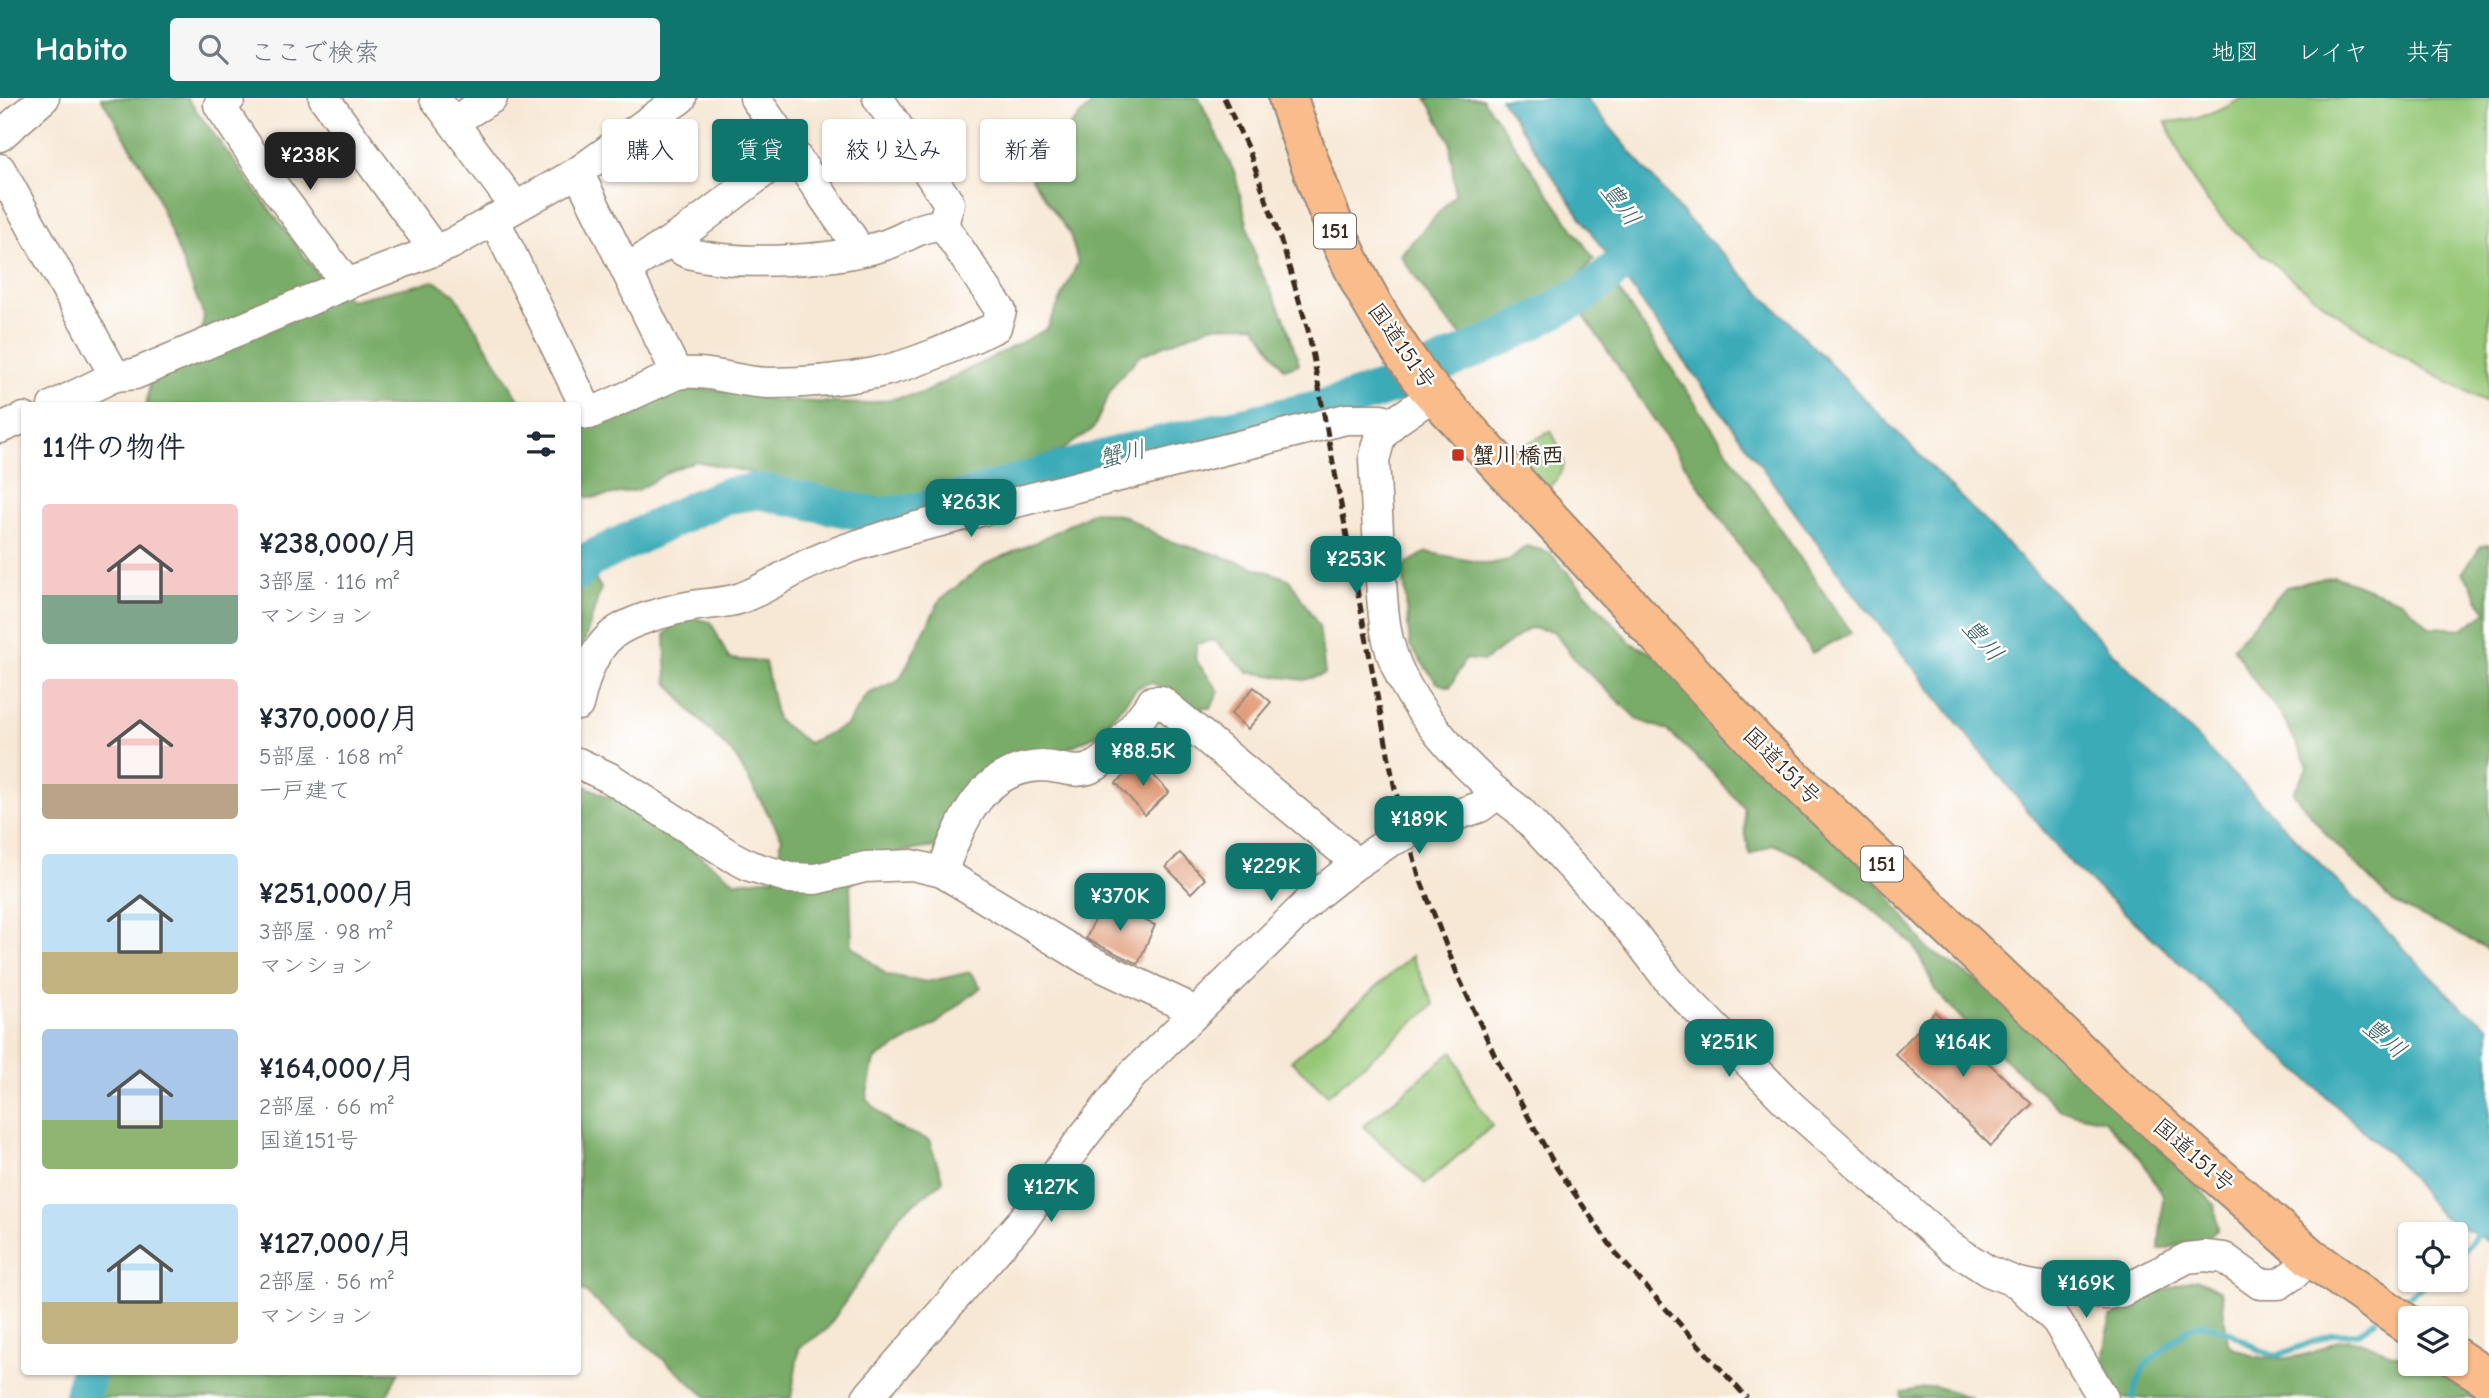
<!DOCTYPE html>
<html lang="ja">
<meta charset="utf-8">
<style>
:root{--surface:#fff;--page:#f6f6f7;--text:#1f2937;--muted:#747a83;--accent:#0f766e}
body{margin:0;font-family:"Comic Neue","Klee One",sans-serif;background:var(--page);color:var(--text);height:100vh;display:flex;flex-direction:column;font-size:26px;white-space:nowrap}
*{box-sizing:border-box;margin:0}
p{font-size:23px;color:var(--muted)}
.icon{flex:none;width:38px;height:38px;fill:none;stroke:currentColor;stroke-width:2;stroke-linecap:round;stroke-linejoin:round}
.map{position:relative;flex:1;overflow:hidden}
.drawer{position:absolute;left:21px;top:304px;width:560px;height:973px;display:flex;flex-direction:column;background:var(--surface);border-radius:7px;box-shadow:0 2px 5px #0004}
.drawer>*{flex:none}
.guide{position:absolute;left:602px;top:21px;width:665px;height:63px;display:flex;gap:14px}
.fabs{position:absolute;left:2398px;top:1124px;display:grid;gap:14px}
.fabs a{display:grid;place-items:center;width:70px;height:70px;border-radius:7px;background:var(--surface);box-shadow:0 2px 5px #0004;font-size:35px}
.price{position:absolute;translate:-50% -60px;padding:0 16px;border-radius:14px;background:var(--accent);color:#fff;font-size:23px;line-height:46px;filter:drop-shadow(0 2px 4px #0008)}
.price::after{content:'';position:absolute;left:50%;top:42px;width:21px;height:16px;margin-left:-10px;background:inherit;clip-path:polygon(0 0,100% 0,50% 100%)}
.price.on{background:#222;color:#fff}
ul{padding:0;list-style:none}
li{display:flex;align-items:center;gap:21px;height:175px;padding:0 21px}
li span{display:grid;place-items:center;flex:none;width:196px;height:140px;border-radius:7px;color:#555}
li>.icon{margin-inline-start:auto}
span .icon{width:84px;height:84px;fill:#fffc;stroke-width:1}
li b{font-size:30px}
h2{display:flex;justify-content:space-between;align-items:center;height:84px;padding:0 21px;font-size:30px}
.tag{padding:0 24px;border-radius:7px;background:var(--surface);box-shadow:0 2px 5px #0004;font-size:24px;line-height:63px}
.tag.on{background:var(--accent);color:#fff}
header{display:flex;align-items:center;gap:42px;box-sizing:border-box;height:98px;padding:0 35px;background:var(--accent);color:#fff}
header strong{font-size:33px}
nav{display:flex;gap:38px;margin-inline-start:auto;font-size:24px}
.search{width:490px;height:63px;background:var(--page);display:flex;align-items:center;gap:18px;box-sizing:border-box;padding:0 24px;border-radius:7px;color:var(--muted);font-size:26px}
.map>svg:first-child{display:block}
.green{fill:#96c777;stroke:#68784a;stroke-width:2}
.forest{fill:#78ac68;stroke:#5a6b43;stroke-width:2}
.water{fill:#3babb8;stroke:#3b6a6b;stroke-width:2}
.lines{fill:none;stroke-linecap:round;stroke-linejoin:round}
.stream{stroke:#3babb8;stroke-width:6}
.river{stroke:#3babb8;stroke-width:37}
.building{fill:#e09772}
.minor-casing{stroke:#99897a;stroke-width:33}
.highway-casing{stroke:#99897a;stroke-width:42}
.minor{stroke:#fff;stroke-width:30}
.highway{stroke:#f9bc8a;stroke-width:38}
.rail{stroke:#3b2a1e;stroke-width:5;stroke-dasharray:10 5;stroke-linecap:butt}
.minor-bridge-casing{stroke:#99897a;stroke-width:33;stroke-linecap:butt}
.minor-bridge{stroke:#fff;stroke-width:30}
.poi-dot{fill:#c8321e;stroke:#fff;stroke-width:2.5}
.labels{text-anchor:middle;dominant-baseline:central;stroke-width:5;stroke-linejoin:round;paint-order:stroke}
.shield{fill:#fff;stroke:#766a62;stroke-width:2}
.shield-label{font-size:21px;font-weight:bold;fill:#3b2a1e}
.street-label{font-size:23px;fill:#3b2a1e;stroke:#fff}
.poi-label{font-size:23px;font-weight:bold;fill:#3b2a1e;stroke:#fff;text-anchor:start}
.water-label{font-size:24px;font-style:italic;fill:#3b6463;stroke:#fff}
</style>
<header>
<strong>Habito</strong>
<div class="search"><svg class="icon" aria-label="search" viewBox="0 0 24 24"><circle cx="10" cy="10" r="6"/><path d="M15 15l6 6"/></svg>ここで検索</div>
<nav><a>地図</a><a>レイヤ</a><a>共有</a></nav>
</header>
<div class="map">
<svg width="2489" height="1300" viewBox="0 0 2489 1300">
<rect width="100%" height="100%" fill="#fff"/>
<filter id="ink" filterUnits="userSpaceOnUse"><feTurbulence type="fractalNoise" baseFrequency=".0143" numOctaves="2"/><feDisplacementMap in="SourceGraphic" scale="14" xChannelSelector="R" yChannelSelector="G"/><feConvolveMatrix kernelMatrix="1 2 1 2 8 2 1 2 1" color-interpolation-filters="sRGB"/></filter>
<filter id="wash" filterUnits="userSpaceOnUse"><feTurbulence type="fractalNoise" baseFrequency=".00686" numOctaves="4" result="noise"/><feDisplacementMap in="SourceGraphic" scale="28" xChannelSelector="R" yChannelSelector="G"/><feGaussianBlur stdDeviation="1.57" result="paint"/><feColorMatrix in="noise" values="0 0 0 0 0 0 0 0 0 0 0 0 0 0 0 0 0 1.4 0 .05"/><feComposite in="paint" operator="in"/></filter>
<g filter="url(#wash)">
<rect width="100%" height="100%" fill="#f7e8d5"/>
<g class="green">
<path d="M2242,0H2489V305C2411,268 2340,222 2274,166C2251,148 2226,127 2208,104C2189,81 2178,51 2166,24C2195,22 2217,16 2242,0Z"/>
<path d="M1551,333C1565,360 1572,369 1547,391L1513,353Z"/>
<path d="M1412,858L1434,907L1328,997L1291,963Z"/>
<path d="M1453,953L1470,994L1492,1028L1425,1086L1363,1028Z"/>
</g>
<g class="forest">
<path d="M101,0H187L323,183L350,202L434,183L454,195L523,308H146L150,285L199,249L204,218L148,77Z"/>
<path d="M1098,0H1199L1235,76L1257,166L1285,221L1299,266L1284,271L1255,227L1211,228L1139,258L1114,286L1093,331L1059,354L903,403L857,397L695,363L670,373L638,392L591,400L578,396V325L680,290L719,292L773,302L864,306L923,295L1047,231L1078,164L1070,136L1031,80L1040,57Z"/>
<path d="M1426,0H1482L1594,161L1570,187L1464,240L1441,216L1400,157L1455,97L1450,43Z"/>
<path d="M1617,190L1851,535L1812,555L1582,215Z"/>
<path d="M1095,413L1125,418L1166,442L1218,457L1289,481L1319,528L1325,576L1304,582L1248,574L1214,542L1197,546L1195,561L1219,593L1211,610H1193L1151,584L1137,590L1099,636L1057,655L1001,661L968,689L934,749L901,754L850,787L852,848L887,877L927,884L970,874L981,889L936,926L874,962L866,1001L895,1029L929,1042L943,1083L900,1116L868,1170L826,1232L799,1250L791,1300H708L578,1188V682L582,686L645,718L736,784L774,780L782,740L735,658L692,614L667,584L665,536L684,518L711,524L729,561L765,564L777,622L808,645L847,627L866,597L900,581L940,502L985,466L1036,444Z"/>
<path d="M2489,447V853L2481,847L2394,805L2328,738L2293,695L2308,668L2284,621L2252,580L2233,549L2286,489L2334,478L2401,503L2430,529L2463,531L2486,514L2463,474L2481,448Z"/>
<path d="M1526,448L1549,454L1631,545L1655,557L1844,747L1888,797L1928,851L2001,899L2165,1055L2215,1107L2218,1131L2206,1141L2159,1152L2163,1098L2141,1061L2104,1022L2062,1013L1971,931L1937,894L1913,846L1849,791L1797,757L1773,746L1750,757L1745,735L1744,710L1709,671L1667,632L1638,622L1576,563L1553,533L1529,530L1484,563L1465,561L1450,589L1437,585L1410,548L1403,468L1426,454L1488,466L1509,462Z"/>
<path d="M594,479L601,490L578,564V494L581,488Z"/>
<path d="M2196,1181L2221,1193L2228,1246C2253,1263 2282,1264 2311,1255C2321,1252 2331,1244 2341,1242C2366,1238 2386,1260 2410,1259V1265H2431L2478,1300H2114L2118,1293L2103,1264L2110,1220L2153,1196Z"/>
<path d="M105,1274H399L385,1300H100Z"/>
<path d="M1934,1288L1972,1300H1901L1902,1294Z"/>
</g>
<path class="water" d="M1500,0H1586L1680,113L2462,910L2489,928V1144L2440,1117L2401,1067L2067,762L1852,493L1597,143Z"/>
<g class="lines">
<g class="stream">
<path d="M2455,1163L2489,1123"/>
<path d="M2399,1205L2431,1181"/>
<path d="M2133,1300L2137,1283L2146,1266L2188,1231L2201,1227L2215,1229L2231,1235L2261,1253L2276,1258L2333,1236L2358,1235L2376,1222"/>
</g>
<g class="river">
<path d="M578,474L589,462L694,411L726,398L759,393L878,418L914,414L1121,355L1337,306L1397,286L1505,238L1583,197L1650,144"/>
<path d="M82,1300L88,1274"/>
</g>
</g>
<g id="blocks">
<g class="building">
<path d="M1254,589L1271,604L1248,631L1231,616Z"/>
<path d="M1140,663L1169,694L1145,717L1116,685Z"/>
<path d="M1180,755L1205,781L1191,795L1166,769Z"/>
<path d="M1102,804L1155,827L1138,866L1086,841Z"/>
<path d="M1935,914L2032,1006L1991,1048L1895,956Z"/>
</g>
</g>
</g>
<g filter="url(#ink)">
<use href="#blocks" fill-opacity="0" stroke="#99897a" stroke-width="2"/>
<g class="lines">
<defs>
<g id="minor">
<path d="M230,0L219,7L275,90L347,186"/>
<path d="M324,0L428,143L433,153"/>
<path d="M435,0L509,100L514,110"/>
<path d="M755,0L852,140L856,153"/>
<path d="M878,0L949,105L943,127"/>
<path d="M453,24L492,0"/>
<path d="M0,38L44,0"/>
<path d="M0,71L115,278L135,276L347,186L451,146L578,74L681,0"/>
<path d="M578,74L677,276C708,271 737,284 768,285C802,285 841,282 875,275C917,266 957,247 996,229L1001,213L943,127C918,128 910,138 888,146C838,163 740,169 689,155C683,154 677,148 671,144"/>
<path d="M494,121L589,316L677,276"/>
<path d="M627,171L689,131L791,53"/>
<path d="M1435,296L1393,325L1380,340L1374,362C1376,398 1378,433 1380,468C1382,493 1382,518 1388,542C1403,606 1467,674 1519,712L1633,835L1670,884L1790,1007L1951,1149L1988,1173L2018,1185L2033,1188L2106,1196L2121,1194L2187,1160L2205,1158L2224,1160L2260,1186H2279L2294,1176L2310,1159"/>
<path d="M53,308L115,278"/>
<path d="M0,330L24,320"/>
<path d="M578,607C584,582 591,554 613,536C632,521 674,511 698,507C712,505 728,505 741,500C761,493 779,481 798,471C833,453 872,443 909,431L1346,321H1381L1393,325"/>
<path d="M578,665L610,680L731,758L750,768L790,780L816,781L865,769L912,767L942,774L1088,862L1181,906L1194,916"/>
<path d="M1429,726L1480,709L1497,696"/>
<path d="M942,774C961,725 980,670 1042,668C1059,668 1074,677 1091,670C1113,661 1137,623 1153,603H1161L1344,754L1353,768"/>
<path d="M2018,1185L2057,1223L2103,1300"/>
<path d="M867,1300L1023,1122L1083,1039L1134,975L1316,797L1353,768L1389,744"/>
</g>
<g id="highway">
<path d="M1288,0C1322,106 1357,198 1426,287L1758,646L1934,815L2110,983L2310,1159L2410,1228"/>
<path d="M2455,1259L2489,1281"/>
</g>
</defs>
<use href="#minor" class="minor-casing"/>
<use href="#highway" class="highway-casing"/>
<use href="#minor" class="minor"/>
<use href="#highway" class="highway"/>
<path class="rail" d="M1224,0L1249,53L1283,149L1308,232L1394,687L1419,778L1458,878L1496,960L1556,1069L1618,1158L1747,1300"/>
<defs>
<path id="minor-bridge" d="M1389,744L1429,726"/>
</defs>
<use href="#minor-bridge" class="minor-bridge-casing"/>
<use href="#minor-bridge" class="minor-bridge"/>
</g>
</g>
<rect class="poi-dot" x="1451" y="350" width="14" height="14" rx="3.5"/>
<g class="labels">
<g class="shield">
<rect x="1314" y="115.5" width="42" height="35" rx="5"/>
<rect x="1861" y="748.5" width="42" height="35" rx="5"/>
</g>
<g class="shield-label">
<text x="1335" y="133">151</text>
<text x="1882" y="766">151</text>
</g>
<g class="street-label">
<text transform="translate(1402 248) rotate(55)">国道151号</text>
<text transform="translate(1782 668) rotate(45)">国道151号</text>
<text transform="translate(2194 1057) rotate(41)">国道151号</text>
</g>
<g class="poi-label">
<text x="1472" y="357">蟹川橋西</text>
</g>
<g class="water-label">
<text transform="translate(1621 106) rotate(53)">豊川</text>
<text transform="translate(1122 356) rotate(-14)">蟹川</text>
<text transform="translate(1983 542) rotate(49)">豊川</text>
<text transform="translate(2385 940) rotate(40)">豊川</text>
</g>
</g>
</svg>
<div class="fabs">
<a><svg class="icon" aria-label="locate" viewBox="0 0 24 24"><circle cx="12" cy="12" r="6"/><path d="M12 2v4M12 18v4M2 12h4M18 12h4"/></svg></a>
<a><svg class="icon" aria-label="layers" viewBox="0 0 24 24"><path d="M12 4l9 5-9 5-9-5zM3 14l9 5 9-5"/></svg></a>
</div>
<b class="price on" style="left:310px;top:94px">¥238K</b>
<b class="price" style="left:971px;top:441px">¥263K</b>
<b class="price" style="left:1356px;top:498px">¥253K</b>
<b class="price" style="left:1143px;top:690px">¥88.5K</b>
<b class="price" style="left:1419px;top:758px">¥189K</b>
<b class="price" style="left:1271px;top:805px">¥229K</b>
<b class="price" style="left:1120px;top:835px">¥370K</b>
<b class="price" style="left:1729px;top:981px">¥251K</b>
<b class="price" style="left:1963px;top:981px">¥164K</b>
<b class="price" style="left:1051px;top:1126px">¥127K</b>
<b class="price" style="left:2086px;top:1222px">¥169K</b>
<div class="guide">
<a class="tag">購入</a>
<a class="tag on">賃貸</a>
<a class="tag">絞り込み</a>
<a class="tag">新着</a>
</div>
<section class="drawer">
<h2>11件の物件<svg class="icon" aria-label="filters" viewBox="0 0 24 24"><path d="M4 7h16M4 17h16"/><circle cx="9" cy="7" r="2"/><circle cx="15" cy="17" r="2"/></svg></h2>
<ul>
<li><span style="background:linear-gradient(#f6c9c9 65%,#7fa58c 0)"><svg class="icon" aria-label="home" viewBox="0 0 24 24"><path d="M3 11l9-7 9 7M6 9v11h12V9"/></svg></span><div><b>¥238,000/月</b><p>3部屋 · 116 m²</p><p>マンション</p></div></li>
<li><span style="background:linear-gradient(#f6c9c9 75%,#b9a48a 0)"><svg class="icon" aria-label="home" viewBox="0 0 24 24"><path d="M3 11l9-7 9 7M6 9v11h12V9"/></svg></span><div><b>¥370,000/月</b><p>5部屋 · 168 m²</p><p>一戸建て</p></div></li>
<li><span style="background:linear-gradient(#bfe0f5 70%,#c2b280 0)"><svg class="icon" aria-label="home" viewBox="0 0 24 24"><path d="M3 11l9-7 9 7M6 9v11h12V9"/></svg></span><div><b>¥251,000/月</b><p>3部屋 · 98 m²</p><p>マンション</p></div></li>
<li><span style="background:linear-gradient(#a9c7e8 65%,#8fb573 0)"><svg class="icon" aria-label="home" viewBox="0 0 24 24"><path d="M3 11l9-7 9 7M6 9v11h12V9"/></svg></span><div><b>¥164,000/月</b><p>2部屋 · 66 m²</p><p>国道151号</p></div></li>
<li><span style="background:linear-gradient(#bfe0f5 70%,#c2b280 0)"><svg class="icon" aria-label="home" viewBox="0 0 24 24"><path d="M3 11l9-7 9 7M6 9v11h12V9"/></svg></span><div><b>¥127,000/月</b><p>2部屋 · 56 m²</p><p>マンション</p></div></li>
</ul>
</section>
</div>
